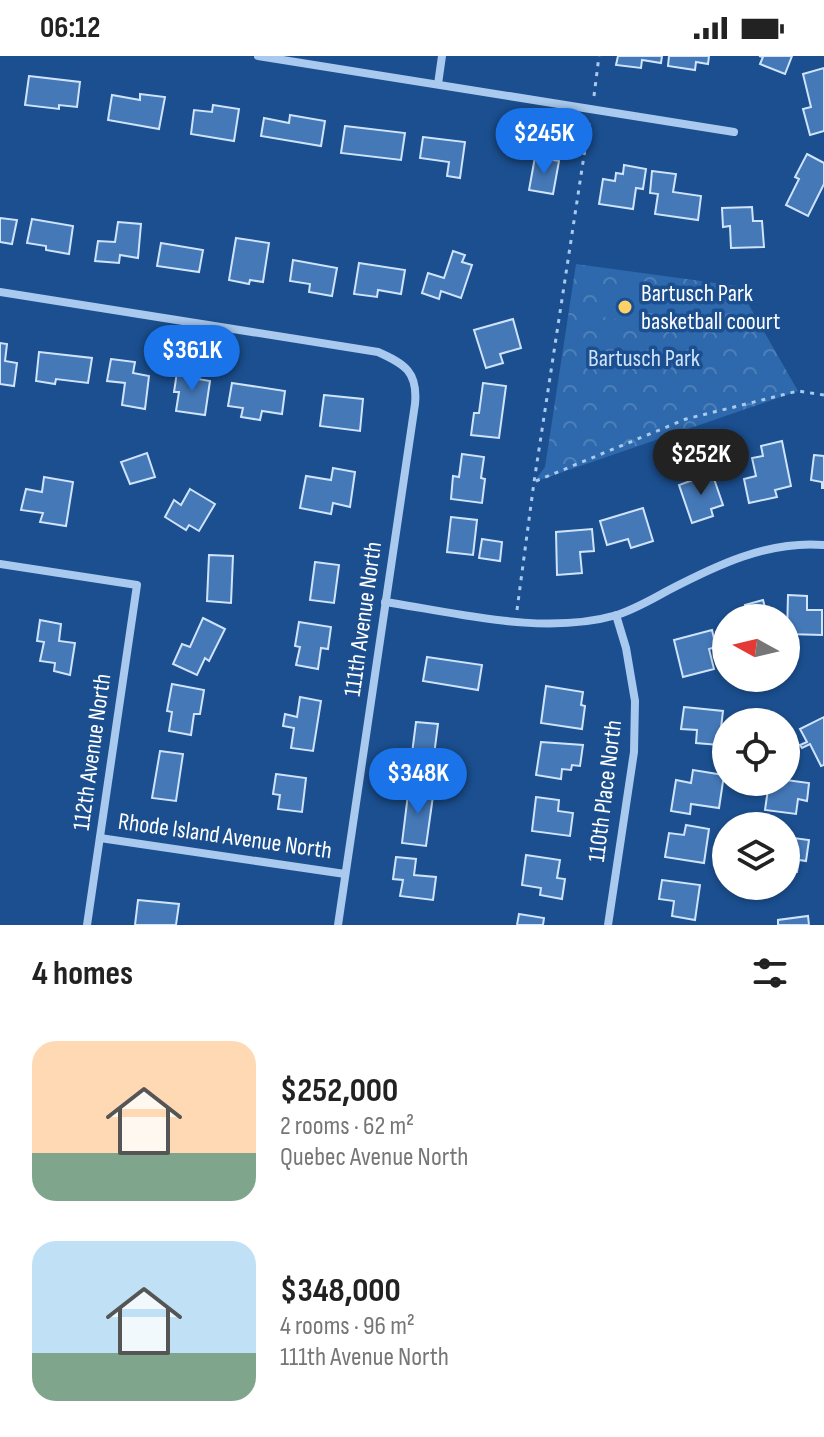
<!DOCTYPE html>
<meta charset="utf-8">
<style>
:root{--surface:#fff;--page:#f2f2f2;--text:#222;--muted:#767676;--accent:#1a73e8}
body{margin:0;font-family:"Sofia Sans Condensed",sans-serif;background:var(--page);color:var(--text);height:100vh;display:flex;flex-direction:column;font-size:30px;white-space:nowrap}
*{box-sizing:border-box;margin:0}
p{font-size:26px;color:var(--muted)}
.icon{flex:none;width:44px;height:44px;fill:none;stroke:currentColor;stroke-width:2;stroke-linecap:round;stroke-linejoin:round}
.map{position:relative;height:869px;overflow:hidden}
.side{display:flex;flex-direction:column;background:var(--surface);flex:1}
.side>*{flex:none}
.needle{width:52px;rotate:278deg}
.controls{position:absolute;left:712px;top:548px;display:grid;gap:16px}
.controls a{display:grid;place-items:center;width:88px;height:88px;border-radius:50%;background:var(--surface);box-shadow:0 2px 6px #0004;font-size:40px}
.price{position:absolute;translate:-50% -68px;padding:0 18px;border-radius:28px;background:var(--accent);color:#fff;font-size:26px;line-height:52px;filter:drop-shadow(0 2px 4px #0008)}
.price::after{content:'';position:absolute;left:50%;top:48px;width:24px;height:18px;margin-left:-12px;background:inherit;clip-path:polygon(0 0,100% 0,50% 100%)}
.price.current{background:#222;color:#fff}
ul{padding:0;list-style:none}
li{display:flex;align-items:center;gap:24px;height:200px;padding:0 32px}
li span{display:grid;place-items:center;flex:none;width:224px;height:160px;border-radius:24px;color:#555}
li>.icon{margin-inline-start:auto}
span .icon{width:96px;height:96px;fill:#fffc;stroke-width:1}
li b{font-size:34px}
h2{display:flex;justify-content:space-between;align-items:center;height:96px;padding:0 32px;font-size:34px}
.status{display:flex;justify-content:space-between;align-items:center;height:56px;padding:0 40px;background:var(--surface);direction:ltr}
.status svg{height:22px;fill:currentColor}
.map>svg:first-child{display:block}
.forest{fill:url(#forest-crowns)}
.pitch{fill:#2e69ad}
.building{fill:#4478b7;stroke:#cfe3fa;stroke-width:2}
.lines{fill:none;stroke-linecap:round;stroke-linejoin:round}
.path{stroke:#a9c9ee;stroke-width:3;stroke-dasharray:4 6;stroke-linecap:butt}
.street{stroke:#a9c9ee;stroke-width:8}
.poi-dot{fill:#ffd166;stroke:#1b4f8f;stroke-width:3}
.labels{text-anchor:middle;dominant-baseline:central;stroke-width:7;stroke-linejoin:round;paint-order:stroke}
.poi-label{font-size:24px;fill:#fff;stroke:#1b4f8f;text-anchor:start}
.park-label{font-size:24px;fill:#cfe3fa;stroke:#1b4f8f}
.street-label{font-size:24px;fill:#fff;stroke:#1b4f8f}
</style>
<div class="status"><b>06:12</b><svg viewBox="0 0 49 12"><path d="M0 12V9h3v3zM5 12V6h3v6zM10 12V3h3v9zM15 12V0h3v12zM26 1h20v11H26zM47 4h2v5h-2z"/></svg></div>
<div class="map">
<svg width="824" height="869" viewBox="0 0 824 869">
<defs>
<pattern id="forest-crowns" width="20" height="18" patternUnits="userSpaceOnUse" patternTransform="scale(2)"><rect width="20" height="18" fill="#2e69ad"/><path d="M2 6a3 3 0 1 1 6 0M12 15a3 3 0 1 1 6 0" fill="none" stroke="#4d80b9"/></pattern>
</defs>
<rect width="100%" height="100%" fill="#1b4f8f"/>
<path class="forest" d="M576,208L738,230L798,335L534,426L545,411Z"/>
<path class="pitch" d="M603,235L650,241L645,270L600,260Z"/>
<g class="building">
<path d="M618,0H662L661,7L642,4L641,12L616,9Z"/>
<path d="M669,0H709L708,8L696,6L695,14L668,10Z"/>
<path d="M759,0H792L785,18L760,8L763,1Z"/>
<path d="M824,12V75L810,79L803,53L811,51L803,18Z"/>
<path d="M29,20L80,26L77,51L59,49V53L25,49Z"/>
<path d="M140,38L165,41L159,73L108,64L112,39L140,44Z"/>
<path d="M213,49L239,53L234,85L191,78L194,54L212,56Z"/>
<path d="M290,59L325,65L321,90L261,80L264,62L289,67Z"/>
<path d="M345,70L405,77L401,104L341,97Z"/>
<path d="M423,81L465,86L460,122L447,120L449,106L420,102Z"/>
<path d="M807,98L824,107V128L808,160L786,149L799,123L795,121Z"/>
<path d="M535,101L559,105L553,138L529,134Z"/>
<path d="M624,109L646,113L643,133L636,132L633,153L599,148L603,123L615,125L616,117L623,118Z"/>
<path d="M652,115L676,118L673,136L701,140L698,164L655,158L658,138L650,137Z"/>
<path d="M752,151L753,165H762L764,191L731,192L730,170L723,171L722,152Z"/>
<path d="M0,162L17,164L12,188L0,186Z"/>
<path d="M32,163L73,170L69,198L46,194V190L27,187Z"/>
<path d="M118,166L141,168L138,202L120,199L119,207L95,205L98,185L115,186Z"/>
<path d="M236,182L269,187L263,226L250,224L249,228L229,224Z"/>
<path d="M161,187L203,194L199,216L157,210Z"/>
<path d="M453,195L465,199L462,206L472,209L461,242L441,235L439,243L422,237L428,217L444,222Z"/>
<path d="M293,204L337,212L332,240L309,236L310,228L290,225Z"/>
<path d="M359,207L405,214L401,238L378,234L377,241L354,238Z"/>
<path d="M513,263L521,292L500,298L503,307L486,312L474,274Z"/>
<path d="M0,287L7,288L5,305L17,307L14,330L0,328Z"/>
<path d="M39,296L92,302L88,327L56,323L55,328L36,325Z"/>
<path d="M111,303L135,306L133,317L149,320L145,353L122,349L125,327L107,325Z"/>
<path d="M177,316L199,317L198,323L210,325L205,359L176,355L179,336H174Z"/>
<path d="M232,327L285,335L282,358L262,355L260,364L241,361L243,352L228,350Z"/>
<path d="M483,327L506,330L499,382L471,379L474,357H479Z"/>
<path d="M324,339L363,343L360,375L320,370Z"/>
<path d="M782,385L791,430L775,434L777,441L749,447L744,423L756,420L752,402L763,400L761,390Z"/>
<path d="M147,397L155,421L130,428L121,406Z"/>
<path d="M462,398L484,401L481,422L485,423L482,447L451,443L453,420L459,421Z"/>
<path d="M814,399L824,400V432H822V426L811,424Z"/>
<path d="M333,412L355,416L350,451L333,447L331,458L300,452L306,420L331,424Z"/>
<path d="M712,417L723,449L711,453L713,460L692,467L679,429Z"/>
<path d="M44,421L73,426L66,470L40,466L43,457L21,454L26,433L42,436Z"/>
<path d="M190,433L215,448L199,475L189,469L186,474L165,461L174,444L181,449Z"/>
<path d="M643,452L653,485L631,492L628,483L607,489L600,465Z"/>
<path d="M451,461L477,464L473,499L447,496Z"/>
<path d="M592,473L594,495L580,496L582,517L557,519L556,476Z"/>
<path d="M482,483L502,486L500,505L479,502Z"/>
<path d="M209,499L233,500L231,547L207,545Z"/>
<path d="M315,506L339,509L334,547L310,544Z"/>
<path d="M788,539L807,540V554H822V579L787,578Z"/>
<path d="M763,544L768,562H736L747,557L745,549Z"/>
<path d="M203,562L225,573L209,605L205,602L197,619L173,608L182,588L190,591Z"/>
<path d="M40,564L61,568L59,585L75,587L70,619L54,615L55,607L40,605L44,586L37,585Z"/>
<path d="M299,566L331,571L328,593L321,592L318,613L296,609L300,591L295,590Z"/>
<path d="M712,574L716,591L709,593L714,613L683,621L674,584Z"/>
<path d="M427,601L482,609L478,634L423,625Z"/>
<path d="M172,628L204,634L200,658H194L191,679L169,675L172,656L167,655Z"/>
<path d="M546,630L583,636L581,649L585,650L582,673L541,667Z"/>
<path d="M300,641L321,645L313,695L291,692L294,672L283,670L285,658L297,661Z"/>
<path d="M684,651L723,655L719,689L696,687L697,674L681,673Z"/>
<path d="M824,661V709L821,710L810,688L802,692L800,689L807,686L800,673Z"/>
<path d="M416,666L438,668L432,715L410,713Z"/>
<path d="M541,686L583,689L580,710L572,709L571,714L562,713L561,723L536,719Z"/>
<path d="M160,695L183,698L176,745L152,742Z"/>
<path d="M693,714L724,719L719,752L691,748L690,758L671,755L676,724L691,727Z"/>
<path d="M276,718L306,722L302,756L278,753L280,739L273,738Z"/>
<path d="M786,724L809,727L807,745L798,743L796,758L765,754L769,726Z"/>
<path d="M409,730L434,733L426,790L402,787Z"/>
<path d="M536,741L559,744L558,755L573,757L570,780L532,775Z"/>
<path d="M686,769L709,773L704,807L665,801L669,777L684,779Z"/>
<path d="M786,781L809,784L806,805L799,804L797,816L786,815Z"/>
<path d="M526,799L560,804L557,822L565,823L562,843L540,839L541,832L522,829Z"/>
<path d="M396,801L416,803L414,819L436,821L433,844L400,840L403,824L393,823Z"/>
<path d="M662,824L700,829L695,864L672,860L674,845L659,843Z"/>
<path d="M138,844L179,848L176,869H135Z"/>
<path d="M519,858L544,862L543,869H517Z"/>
<path d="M808,860L809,869H778V864Z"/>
</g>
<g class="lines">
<g class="path">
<path d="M594,40L599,0"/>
<path d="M536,425L686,363L798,335L824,339"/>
<path d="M517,554L534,426L589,67"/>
</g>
<g class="street">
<path d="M258,0L734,76"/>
<path d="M438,28L442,0"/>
<path d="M0,236L378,296C405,308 418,316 415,348L338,869"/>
<path d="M0,508L137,529L87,869"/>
<path d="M385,546C459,557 543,580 617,559C635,553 651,544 667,535C715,510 768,484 824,489"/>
<path d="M100,782L345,818"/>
<path d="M608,869L634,696L635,645L626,592L616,559"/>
</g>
</g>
<circle class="poi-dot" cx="625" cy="251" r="8"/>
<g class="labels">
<g class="poi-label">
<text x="641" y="237">Bartusch Park<tspan x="641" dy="28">basketball coourt</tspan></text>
</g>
<g class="park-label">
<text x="644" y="302">Bartusch Park</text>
</g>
<g class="street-label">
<text transform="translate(363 563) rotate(-82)">111th Avenue North</text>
<text transform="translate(92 696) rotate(-82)">112th Avenue North</text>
<text transform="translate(605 735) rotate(-83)">110th Place North</text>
<text transform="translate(225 780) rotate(8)">Rhode Island Avenue North</text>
</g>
</g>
</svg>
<div class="controls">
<a><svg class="needle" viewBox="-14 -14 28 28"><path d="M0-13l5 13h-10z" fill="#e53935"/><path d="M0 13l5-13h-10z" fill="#767676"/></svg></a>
<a><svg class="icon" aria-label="locate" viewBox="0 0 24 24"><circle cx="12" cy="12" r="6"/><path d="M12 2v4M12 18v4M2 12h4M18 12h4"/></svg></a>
<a><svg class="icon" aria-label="layers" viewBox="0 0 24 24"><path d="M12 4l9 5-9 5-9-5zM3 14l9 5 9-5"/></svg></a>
</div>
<b class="price" style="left:544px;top:120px">$245K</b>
<b class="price" style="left:192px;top:337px">$361K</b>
<b class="price current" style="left:701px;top:441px">$252K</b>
<b class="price" style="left:418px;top:760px">$348K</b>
</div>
<section class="side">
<h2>4 homes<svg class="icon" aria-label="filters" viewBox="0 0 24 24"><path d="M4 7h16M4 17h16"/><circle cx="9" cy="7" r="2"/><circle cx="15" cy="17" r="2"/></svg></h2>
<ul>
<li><span style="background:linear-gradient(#ffd9b3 70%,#7fa58c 0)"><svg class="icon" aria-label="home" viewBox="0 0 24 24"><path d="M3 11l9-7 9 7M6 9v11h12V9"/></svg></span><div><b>$252,000</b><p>2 rooms · 62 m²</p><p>Quebec Avenue North</p></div></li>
<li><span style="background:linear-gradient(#bfe0f5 70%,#7fa58c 0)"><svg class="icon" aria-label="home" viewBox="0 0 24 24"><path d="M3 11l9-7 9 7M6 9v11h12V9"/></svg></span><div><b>$348,000</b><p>4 rooms · 96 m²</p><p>111th Avenue North</p></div></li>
</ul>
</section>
